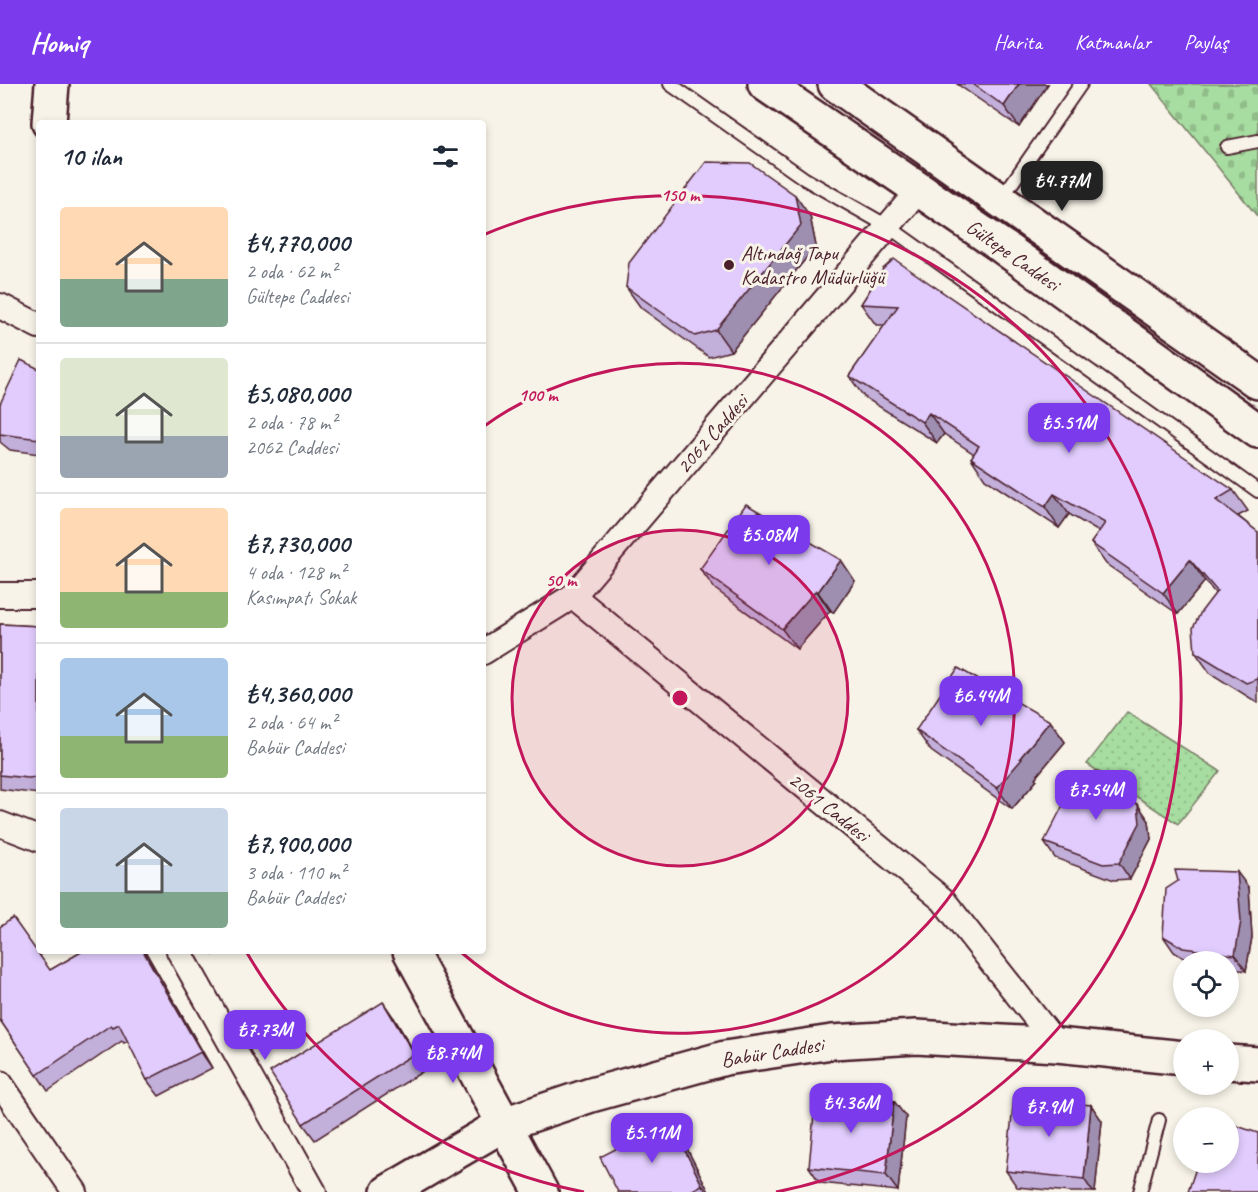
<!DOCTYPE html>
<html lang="tr">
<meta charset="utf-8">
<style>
:root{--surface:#fff;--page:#f6f6f7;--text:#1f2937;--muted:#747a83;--line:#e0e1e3;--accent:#7c3aed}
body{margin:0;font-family:Caveat,sans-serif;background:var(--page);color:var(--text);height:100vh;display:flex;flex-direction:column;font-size:22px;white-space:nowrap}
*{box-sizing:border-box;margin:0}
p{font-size:20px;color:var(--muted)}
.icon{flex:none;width:33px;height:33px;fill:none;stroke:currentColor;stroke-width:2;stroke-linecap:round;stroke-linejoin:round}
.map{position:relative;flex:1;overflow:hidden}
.drawer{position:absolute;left:36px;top:36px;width:450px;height:834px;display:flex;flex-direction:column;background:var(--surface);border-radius:6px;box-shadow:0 3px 9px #0003}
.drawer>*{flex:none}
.fabs{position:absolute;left:1173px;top:867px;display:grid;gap:12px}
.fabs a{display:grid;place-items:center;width:66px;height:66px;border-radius:50%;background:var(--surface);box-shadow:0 3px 9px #0003;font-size:30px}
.price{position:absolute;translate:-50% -51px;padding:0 14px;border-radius:12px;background:var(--accent);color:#fff;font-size:20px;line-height:39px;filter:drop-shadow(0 2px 3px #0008)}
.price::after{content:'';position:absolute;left:50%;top:36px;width:18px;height:14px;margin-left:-9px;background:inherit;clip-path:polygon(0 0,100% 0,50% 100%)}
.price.selected{background:#222;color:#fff}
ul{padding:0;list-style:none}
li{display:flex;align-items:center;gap:18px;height:150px;padding:0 24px}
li+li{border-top:2px solid var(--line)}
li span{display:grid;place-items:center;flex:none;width:168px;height:120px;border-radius:6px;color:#555}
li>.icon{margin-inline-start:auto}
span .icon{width:72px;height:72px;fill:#fffc;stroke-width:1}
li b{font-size:26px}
h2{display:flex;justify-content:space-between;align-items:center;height:72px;padding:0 24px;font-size:26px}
header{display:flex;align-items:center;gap:36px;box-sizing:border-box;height:84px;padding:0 30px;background:var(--accent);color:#fff}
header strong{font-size:28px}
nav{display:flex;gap:33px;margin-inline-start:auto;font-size:21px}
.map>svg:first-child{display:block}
.cemetery{fill:url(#cemetery-stones);stroke:#787e66;stroke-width:1.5}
.park{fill:url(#park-dots);stroke:#787e66;stroke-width:1.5}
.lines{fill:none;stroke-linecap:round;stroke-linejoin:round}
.lane-casing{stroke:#4a1f2b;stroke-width:16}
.street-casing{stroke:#4a1f2b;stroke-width:28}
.secondary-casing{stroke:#4a1f2b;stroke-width:38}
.lane{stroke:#f7f3e8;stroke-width:12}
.street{stroke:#f7f3e8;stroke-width:24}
.secondary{stroke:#f7f3e8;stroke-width:33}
.wall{fill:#c2afda;stroke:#4a1f2b;stroke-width:1.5}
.shaded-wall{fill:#9e8fb1;stroke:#4a1f2b;stroke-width:1.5}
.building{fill:#e1ccfd;stroke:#4a1f2b;stroke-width:1.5}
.ring{fill:none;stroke:#c2185b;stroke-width:3}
.poi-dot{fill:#4a1f2b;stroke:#f7f3e8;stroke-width:2}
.labels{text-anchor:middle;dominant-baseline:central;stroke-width:6;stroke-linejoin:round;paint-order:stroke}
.poi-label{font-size:21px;fill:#4a1f2b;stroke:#f7f3e8;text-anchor:start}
.street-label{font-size:21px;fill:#4a1f2b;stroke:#f7f3e8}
.centre{fill:#c2185b;stroke:#f7f3e8;stroke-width:3}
.ring-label{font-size:18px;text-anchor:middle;font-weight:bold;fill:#c2185b;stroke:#f7f3e8;stroke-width:6;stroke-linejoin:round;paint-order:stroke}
</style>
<header>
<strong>Homiq</strong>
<nav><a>Harita</a><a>Katmanlar</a><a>Paylaş</a></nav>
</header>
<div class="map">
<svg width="1258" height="1108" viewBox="0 0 1258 1108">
<defs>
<pattern id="cemetery-stones" width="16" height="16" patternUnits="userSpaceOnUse" patternTransform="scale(1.5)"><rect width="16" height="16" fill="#a7dda0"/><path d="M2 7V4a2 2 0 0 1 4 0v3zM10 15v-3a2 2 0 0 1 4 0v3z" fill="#91bd8a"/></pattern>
<pattern id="park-dots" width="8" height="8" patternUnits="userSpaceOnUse" patternTransform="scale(1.5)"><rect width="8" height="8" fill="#a7dda0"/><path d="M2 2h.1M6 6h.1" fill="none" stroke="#91bd8a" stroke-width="1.8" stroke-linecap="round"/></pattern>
</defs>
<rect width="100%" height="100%" fill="#f7f3e8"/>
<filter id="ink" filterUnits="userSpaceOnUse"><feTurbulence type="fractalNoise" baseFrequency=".0167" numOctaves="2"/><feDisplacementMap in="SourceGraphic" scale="12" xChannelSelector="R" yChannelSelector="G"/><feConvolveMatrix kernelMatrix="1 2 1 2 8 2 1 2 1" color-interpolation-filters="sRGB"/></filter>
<g filter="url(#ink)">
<path class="cemetery" d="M1151,0H1258V133Z"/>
<path class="park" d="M1127,628L1220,687L1178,740L1087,680Z"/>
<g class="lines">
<defs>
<g id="lane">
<path d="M670,0L805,95L889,143L1258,407"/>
<path d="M1227,63L1258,57"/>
<path d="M1001,115L1081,0"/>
<path d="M1140,1108L1159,1036"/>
</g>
<g id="street">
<path d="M0,222L39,242"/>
<path d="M0,511H39"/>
<path d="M573,512L943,816L1057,961"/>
<path d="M483,568L573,512L919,106"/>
<path d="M0,740L39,755"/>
<path d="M179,867L314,1108"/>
<path d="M0,999L75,1108"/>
</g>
<g id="secondary">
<path d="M765,0L1003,163L1258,347"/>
<path d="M835,0L1258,298"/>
<path d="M49,39L52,0"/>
<path d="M410,867L541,1108"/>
<path d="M1228,978L1258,980"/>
<path d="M388,1108L504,1040L591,1011L725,974L832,958L916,953L1057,961L1184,974"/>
</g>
</defs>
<use href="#lane" class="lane-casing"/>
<use href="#street" class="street-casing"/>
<use href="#secondary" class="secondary-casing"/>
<use href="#lane" class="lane"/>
<use href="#street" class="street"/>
<use href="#secondary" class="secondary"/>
</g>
<g class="wall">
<path d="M957,0H1048L1019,43Z"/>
<path d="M810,132L816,162L731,267L709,273L641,224L626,203Z"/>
<path d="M883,185L1233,406L1248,427L1238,432L1258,448V619L1210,589L1195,568L1215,509L1205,497L1178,530L1106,480L1091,459L1099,448L1069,430L1059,444L985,395L971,374L974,370L944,350L937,359L864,313L849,292L885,241H876L861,220Z"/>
<path d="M39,285V370L10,366L0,358V320Z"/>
<path d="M841,476L855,497L833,529L830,527L797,565L715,505L700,485Z"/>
<path d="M0,540L39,542V710L0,705Z"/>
<path d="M1050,637L1065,658L1035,694L1037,696L1012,725L931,667L916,646Z"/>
<path d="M1138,721L1149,737L1151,755L1130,795L1114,796L1055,774L1044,758Z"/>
<path d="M1249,804L1252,853L1246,887L1228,884V878H1190L1174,868L1163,852Z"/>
<path d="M83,867H145L212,984L159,1012L147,996L128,957L124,959L122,957L48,1007L0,936L50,886Z"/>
<path d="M211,867H219L213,871Z"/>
<path d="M394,934L425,986L315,1056L303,1040Z"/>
<path d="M1091,1021L1102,1037L1095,1108H1070L1017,1103L1006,1087Z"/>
<path d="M906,1033L898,1107L820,1099L809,1083Z"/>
<path d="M681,1053L709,1108H618Z"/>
</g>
<g class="shaded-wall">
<path d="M1019,0H1048L1019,43L1004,22Z"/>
<path d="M795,111L810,132L816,162L731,267L716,246Z"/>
<path d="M929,329L944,350L937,359L922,338Z"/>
<path d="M1054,410L1069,430L1059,444L1045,423Z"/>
<path d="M841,476L855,497L833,529L818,508Z"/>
<path d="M1190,476L1205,497L1178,530L1163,509Z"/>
<path d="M816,506L830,527L797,565L782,545Z"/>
<path d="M1050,637L1065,658L1035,694L1037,696L1012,725L997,704L1020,674Z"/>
<path d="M1138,721L1149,737L1151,755L1130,795L1119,779Z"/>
<path d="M1237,788L1249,804L1252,853L1246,887L1235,871Z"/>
<path d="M143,867H145L212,984L201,968Z"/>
<path d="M383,918L394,934L425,986L414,970Z"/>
<path d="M894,1017L906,1033L898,1107L886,1091Z"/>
<path d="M1091,1021L1102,1037L1095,1108H1093L1084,1095Z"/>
<path d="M670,1037L681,1053L709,1108H707L702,1101Z"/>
</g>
<g class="building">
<path d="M973,0H1019L1004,22Z"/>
<path d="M706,78L750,79L795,111L801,141L716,246L695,252L626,203L629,179Z"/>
<path d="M894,175L1233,406L1216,416L1258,448V595L1246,599L1195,568L1193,544L1201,528L1217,507L1190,476L1163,509L1091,459L1105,439L1054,410L1045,423L971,374L979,362L929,329L922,338L849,292L898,222L861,220L883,185Z"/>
<path d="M21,276L39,285V355L0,350V320Z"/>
<path d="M746,420L841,476L818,508L816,506L782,545L700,485Z"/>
<path d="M0,540L39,542V693L28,694L0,691Z"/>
<path d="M958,584L1050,637L1020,674L1022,675L997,704L916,646Z"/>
<path d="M1096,687L1138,721L1140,739L1119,779L1103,780L1044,758L1076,696Z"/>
<path d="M1175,786L1237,788L1241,837L1235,871L1183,864L1163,852L1166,805L1178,797Z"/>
<path d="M13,834L50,886L83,867H143L201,968L147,996L119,940L113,943L111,941L37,991L0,936V843Z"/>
<path d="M383,918L414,970L303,1040L270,988Z"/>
<path d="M816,1009L894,1017L886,1091L809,1083Z"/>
<path d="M1014,1013L1091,1021L1084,1095L1006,1087Z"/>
<path d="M670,1037L702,1101L689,1108H618L600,1073Z"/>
<path d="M1228,1039L1258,1049V1108H1188L1198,1078H1228Z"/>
</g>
</g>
<circle cx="680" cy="614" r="168" fill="#c2185b" fill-opacity=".12"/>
<g class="ring">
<circle cx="680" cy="614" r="168"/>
<path d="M483 343A335 335 0 1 1 462 869"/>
<path d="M584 1108A503 503 0 0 1 247 869M483 151A503 503 0 1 1 776 1108"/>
</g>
<circle class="poi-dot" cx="729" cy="181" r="6"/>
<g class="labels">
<g class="poi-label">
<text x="741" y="169">Altındağ Tapu<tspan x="741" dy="24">Kadastro Müdürlüğü</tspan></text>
</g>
<g class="street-label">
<text transform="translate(1013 171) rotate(35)">Gültepe Caddesi</text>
<text transform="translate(712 350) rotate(-49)">2062 Caddesi</text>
<text transform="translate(829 723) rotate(39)">2061 Caddesi</text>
<text transform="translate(772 968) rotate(-9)">Babür Caddesi</text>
</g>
</g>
<circle cx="680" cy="614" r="9" class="centre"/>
<g class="ring-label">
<text x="680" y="117">150 m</text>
<text x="538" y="317">100 m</text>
<text x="561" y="502">50 m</text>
</g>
</svg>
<div class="fabs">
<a><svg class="icon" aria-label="locate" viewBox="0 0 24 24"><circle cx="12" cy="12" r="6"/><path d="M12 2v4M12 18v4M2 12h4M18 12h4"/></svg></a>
<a>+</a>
<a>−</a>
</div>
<b class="price selected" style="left:1062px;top:128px">₺4.77M</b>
<b class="price" style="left:1069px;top:370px">₺5.51M</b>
<b class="price" style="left:769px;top:482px">₺5.08M</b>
<b class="price" style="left:981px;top:643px">₺6.44M</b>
<b class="price" style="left:1096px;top:737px">₺7.54M</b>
<b class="price" style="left:265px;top:977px">₺7.73M</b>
<b class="price" style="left:453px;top:1000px">₺8.74M</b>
<b class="price" style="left:851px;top:1050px">₺4.36M</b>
<b class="price" style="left:1049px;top:1054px">₺7.9M</b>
<b class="price" style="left:652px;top:1080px">₺5.11M</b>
<section class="drawer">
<h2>10 ilan<svg class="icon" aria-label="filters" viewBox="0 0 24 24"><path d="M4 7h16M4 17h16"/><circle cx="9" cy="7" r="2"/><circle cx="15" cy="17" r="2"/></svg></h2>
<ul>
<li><span style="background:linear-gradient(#ffd9b3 60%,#7fa58c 0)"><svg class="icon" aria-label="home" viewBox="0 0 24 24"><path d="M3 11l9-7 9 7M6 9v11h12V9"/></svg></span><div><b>₺4,770,000</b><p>2 oda · 62 m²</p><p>Gültepe Caddesi</p></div></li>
<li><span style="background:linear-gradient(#dfe7d0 65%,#9aa5b1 0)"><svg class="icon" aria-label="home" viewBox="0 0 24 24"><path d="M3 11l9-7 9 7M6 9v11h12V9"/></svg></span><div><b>₺5,080,000</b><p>2 oda · 78 m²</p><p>2062 Caddesi</p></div></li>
<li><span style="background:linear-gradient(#ffd9b3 70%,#8fb573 0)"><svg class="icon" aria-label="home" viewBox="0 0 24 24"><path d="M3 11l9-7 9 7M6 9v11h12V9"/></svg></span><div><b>₺7,730,000</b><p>4 oda · 128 m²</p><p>Kasımpatı Sokak</p></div></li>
<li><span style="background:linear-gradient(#a9c7e8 65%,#8fb573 0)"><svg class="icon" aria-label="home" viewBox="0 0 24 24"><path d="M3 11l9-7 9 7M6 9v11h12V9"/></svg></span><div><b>₺4,360,000</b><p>2 oda · 64 m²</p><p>Babür Caddesi</p></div></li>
<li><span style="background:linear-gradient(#c9d6e8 70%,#7fa58c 0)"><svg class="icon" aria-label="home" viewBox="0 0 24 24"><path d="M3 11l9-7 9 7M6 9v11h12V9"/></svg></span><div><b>₺7,900,000</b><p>3 oda · 110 m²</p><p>Babür Caddesi</p></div></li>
</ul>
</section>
</div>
